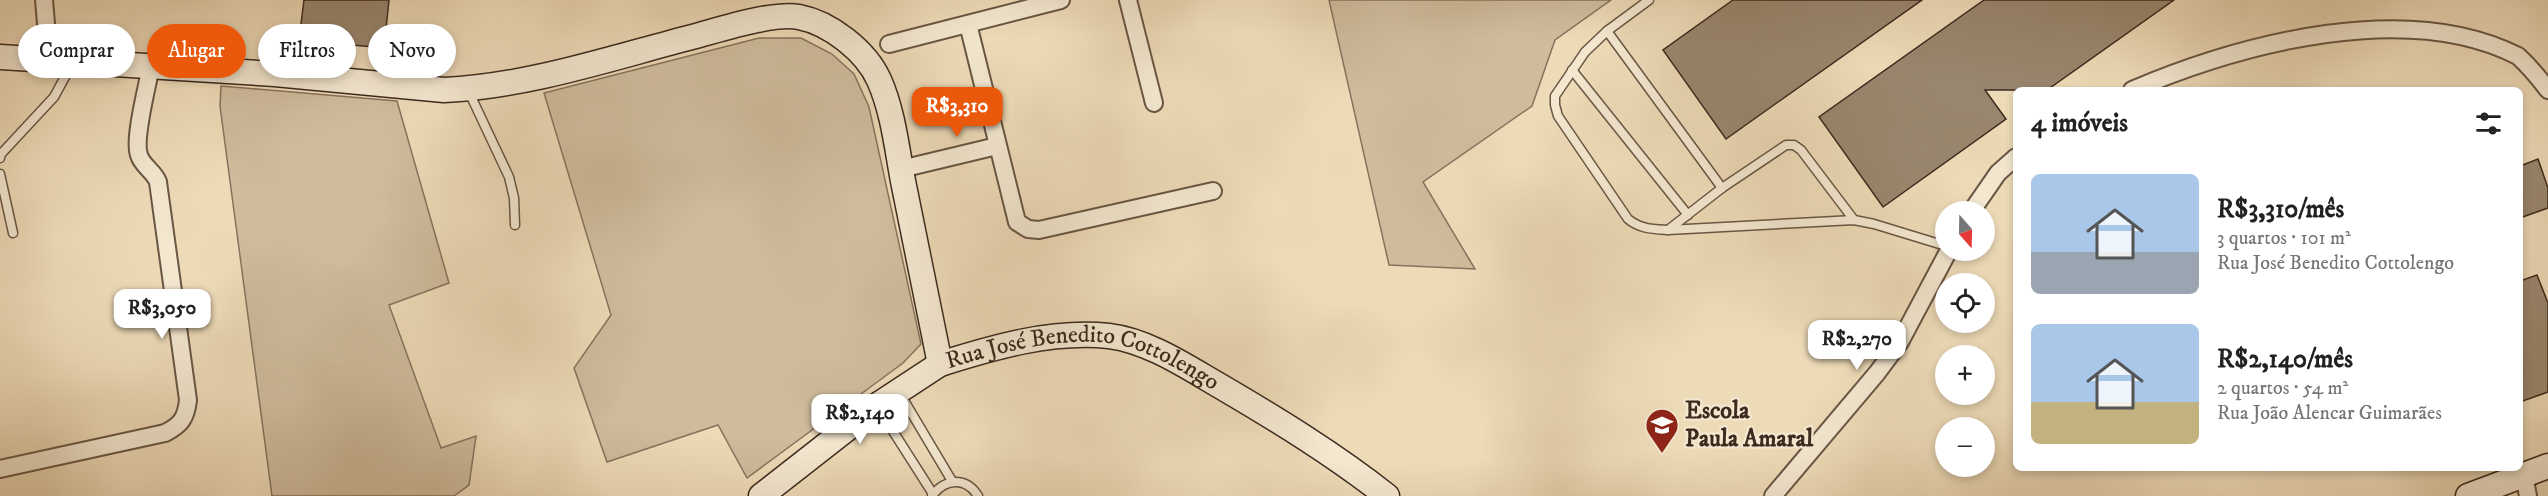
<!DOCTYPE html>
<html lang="pt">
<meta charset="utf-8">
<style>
:root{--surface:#fff;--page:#f6f6f6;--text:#222;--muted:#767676;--accent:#ea580c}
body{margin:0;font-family:"IM FELL DW Pica",serif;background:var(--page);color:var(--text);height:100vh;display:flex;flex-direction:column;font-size:22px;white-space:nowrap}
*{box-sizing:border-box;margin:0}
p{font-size:20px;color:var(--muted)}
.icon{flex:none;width:33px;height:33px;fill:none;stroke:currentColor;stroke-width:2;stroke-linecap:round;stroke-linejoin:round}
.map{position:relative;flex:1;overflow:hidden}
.sheet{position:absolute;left:2013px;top:87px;width:510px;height:384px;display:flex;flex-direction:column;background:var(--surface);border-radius:9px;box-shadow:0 3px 9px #0003}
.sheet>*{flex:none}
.guide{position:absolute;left:18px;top:24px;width:570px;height:54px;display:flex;gap:12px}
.needle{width:39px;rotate:160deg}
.buttons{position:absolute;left:1935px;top:201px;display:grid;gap:12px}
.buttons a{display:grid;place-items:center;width:60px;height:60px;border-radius:50%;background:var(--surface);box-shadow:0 3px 9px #0003;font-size:30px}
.price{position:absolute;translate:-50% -51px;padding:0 14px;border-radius:12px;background:#fff;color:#222;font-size:20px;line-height:39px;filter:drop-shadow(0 2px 3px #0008)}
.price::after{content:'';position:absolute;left:50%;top:36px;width:18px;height:14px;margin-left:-9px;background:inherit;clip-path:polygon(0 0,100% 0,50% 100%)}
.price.selected{background:var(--accent);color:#fff}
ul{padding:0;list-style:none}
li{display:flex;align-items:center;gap:18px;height:150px;padding:0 18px}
li span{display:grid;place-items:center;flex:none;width:168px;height:120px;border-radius:9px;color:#555}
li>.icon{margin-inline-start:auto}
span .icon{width:72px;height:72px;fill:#fffc;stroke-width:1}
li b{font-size:26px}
h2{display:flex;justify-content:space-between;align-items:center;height:72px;padding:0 18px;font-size:26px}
.chip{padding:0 21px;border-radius:27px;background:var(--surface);box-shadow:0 3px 9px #0003;font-size:21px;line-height:54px}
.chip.selected{background:var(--accent);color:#fff}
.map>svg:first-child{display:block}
.green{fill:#cfbc9d;stroke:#86735e;stroke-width:1.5}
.building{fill:#99866e;stroke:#3d2a1e;stroke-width:1.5}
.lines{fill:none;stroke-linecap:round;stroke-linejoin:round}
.lane-casing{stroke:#695644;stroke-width:11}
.street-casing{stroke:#695644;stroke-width:20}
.secondary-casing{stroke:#3d2a1e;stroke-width:27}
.lane{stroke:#f3e7d0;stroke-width:8}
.street{stroke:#f3e7d0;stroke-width:16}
.secondary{stroke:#f3e7d0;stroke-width:24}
.labels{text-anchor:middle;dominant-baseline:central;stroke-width:4.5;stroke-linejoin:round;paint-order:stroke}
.street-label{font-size:24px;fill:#3d2a1e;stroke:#f3e7d0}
.poi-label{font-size:24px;font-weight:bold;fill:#3d2a1e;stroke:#f3e7d0;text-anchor:start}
</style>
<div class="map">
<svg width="2548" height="496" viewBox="0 0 2548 496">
<rect width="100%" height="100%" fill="#eddab7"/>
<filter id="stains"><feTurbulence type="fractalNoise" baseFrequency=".00333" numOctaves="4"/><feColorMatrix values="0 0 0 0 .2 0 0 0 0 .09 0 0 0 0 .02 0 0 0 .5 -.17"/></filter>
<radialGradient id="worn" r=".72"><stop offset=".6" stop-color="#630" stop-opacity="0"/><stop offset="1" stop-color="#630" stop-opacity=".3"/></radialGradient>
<g class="green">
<path d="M1329,0H1611L1555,40L1532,106L1423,182L1475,269L1389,265Z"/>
<path d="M759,38H801L832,54L854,74L869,107L921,344L903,363L747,478L718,425L607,462L574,368L611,315L544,93Z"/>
<path d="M221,86L397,101L449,283L389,305L441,448L476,436L469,485L454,496H272L220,106Z"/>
</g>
<g class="building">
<path d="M304,0H389L384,48L299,40Z"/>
<path d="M1733,0H1922L1726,139L1663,50Z"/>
<path d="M1984,0H2174L2047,90H1985L2006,119L1883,207L1819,117Z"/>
<path d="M2538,159L2548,188V208L2520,218V166Z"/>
<path d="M2537,275L2548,303V392L2520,402V281Z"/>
</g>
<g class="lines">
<defs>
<g id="lane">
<path d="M1649,0L1607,31L1585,52L1555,96V105L1558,116L1628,219C1640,229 1653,229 1668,230L1854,220L1874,224L1946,246"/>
<path d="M1607,31L1722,188"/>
<path d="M1572,70L1688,215"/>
<path d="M468,90L509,177L514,198L515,225"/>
<path d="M0,158L1,154L54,97L72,64"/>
<path d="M0,174L13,233"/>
<path d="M1668,230L1722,188L1786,145H1794L1801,150L1854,220"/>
<path d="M899,392L952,481"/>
<path d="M877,406L933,494"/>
<path d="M932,496C945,478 966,477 978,496"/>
</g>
<g id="street">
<path d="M44,0L49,59"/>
<path d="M1128,0L1154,103"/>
<path d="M968,24L1017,222L1028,229L1039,230L1213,191"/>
<path d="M889,44L1061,0"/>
<path d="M2132,90C2245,42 2408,0 2518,56C2529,66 2539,78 2548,90"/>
<path d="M901,169L997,146"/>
<path d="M1971,212L1998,173L2016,157"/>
<path d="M0,469L165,433C181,425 186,418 188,400L158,182C154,171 142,166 139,155C133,138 148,85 151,65"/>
<path d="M2524,475L2528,496"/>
<path d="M1773,496L1877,373L1900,342L1949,250"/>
</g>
<g id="secondary">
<path id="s1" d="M0,57L275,74L444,90C529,86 611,58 692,37C719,30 773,12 799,17C830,23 866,51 879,80C893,111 897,149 903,181C915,242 928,303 940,364C994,347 1052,330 1109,336C1149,341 1187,367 1220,386C1278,420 1335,455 1387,496"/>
<path d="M761,496L876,406L940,364"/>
<path d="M2468,496L2548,466"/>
</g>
</defs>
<use href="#lane" class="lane-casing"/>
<use href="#street" class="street-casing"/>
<use href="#secondary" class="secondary-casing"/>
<use href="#lane" class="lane"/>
<use href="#street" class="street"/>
<use href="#secondary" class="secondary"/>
</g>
<defs>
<symbol id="school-pin" viewBox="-11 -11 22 30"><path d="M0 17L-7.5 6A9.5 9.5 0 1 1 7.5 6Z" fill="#8f2418" stroke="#f3e7d0"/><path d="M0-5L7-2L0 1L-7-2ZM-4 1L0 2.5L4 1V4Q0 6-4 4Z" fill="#fff"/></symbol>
</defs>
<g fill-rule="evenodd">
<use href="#school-pin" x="1643" y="406" width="38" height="52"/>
</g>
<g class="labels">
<g class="street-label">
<text stroke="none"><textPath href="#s1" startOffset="1354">Rua José Benedito Cottolengo</textPath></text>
</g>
<g class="poi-label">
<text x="1685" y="411">Escola<tspan x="1685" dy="28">Paula Amaral</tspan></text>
</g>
</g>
<rect width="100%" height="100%" filter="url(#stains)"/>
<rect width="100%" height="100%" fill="url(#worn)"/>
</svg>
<div class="buttons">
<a><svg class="needle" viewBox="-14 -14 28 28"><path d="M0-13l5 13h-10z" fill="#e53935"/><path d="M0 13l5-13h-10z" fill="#767676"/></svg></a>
<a><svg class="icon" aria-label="locate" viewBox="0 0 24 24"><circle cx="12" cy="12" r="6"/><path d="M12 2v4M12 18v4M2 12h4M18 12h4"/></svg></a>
<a>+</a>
<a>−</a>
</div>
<b class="price selected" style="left:957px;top:138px">R$3,310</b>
<b class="price" style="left:162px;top:340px">R$3,050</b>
<b class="price" style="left:1857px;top:371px">R$2,270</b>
<b class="price" style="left:860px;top:445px">R$2,140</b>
<div class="guide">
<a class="chip">Comprar</a>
<a class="chip selected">Alugar</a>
<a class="chip">Filtros</a>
<a class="chip">Novo</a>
</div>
<section class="sheet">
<h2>4 imóveis<svg class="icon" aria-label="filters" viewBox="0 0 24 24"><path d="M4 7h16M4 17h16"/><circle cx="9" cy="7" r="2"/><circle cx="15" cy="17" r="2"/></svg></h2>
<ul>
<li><span style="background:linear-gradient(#a9c7e8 65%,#9aa5b1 0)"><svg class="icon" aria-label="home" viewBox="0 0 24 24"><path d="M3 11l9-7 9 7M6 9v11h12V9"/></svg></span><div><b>R$3,310/mês</b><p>3 quartos · 101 m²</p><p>Rua José Benedito Cottolengo</p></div></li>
<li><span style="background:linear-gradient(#a9c7e8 65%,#c2b280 0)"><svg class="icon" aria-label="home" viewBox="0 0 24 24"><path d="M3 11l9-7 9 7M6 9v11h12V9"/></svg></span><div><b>R$2,140/mês</b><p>2 quartos · 54 m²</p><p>Rua João Alencar Guimarães</p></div></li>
</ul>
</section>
</div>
